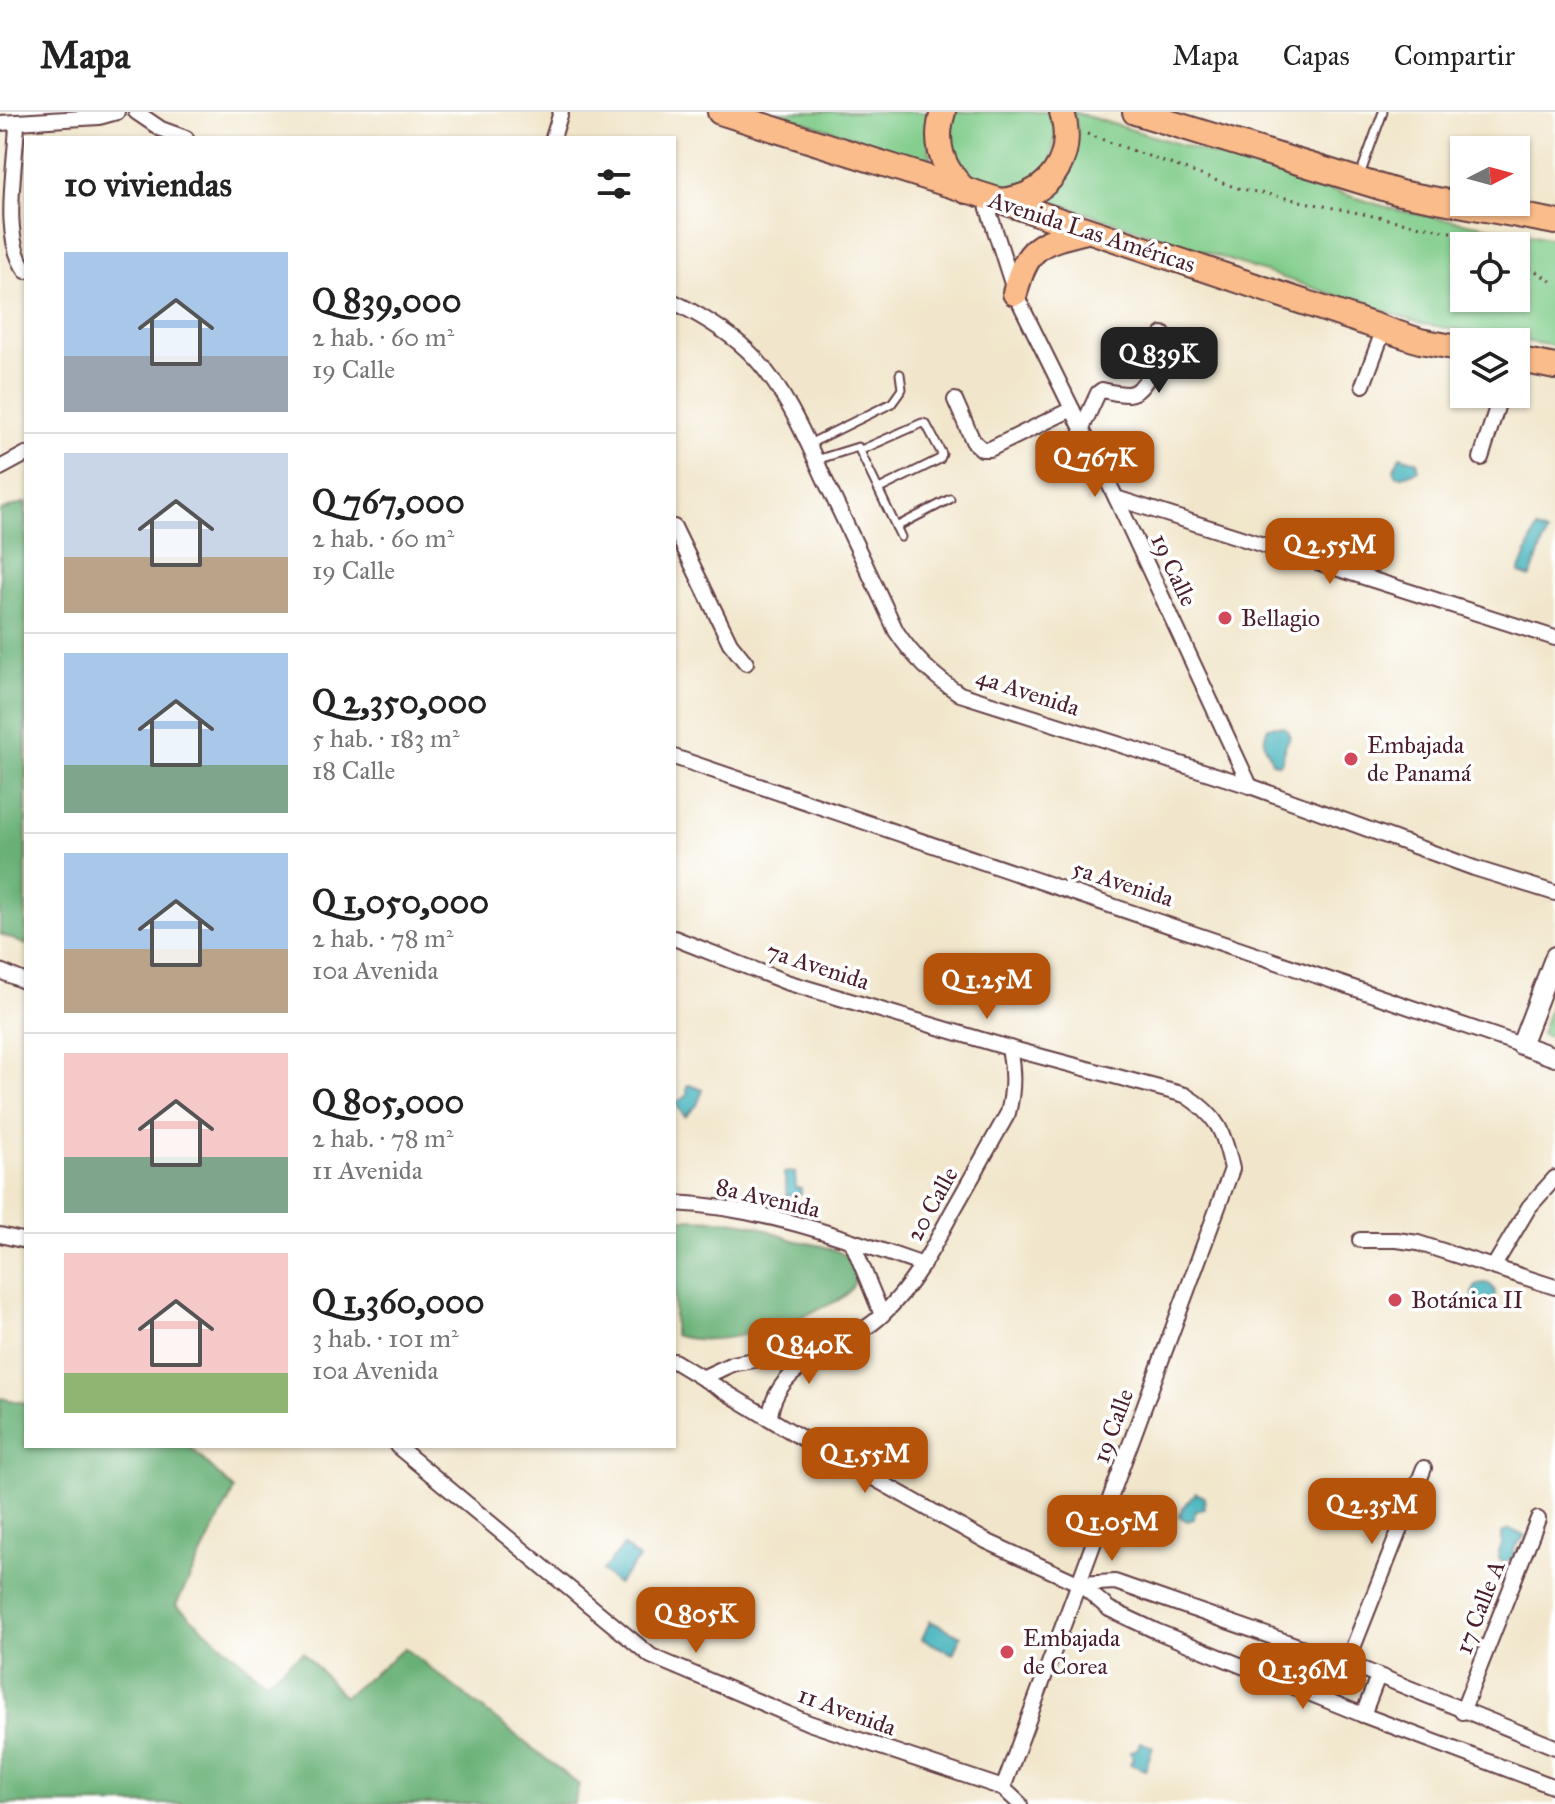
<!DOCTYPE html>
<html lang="es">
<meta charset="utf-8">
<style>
:root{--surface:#fff;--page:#f6f6f6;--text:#222;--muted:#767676;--line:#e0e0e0;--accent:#b45309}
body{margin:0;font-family:"IM FELL Great Primer",serif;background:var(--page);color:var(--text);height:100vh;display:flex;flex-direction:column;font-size:30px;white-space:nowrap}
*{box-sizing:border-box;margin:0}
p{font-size:26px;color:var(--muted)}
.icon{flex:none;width:44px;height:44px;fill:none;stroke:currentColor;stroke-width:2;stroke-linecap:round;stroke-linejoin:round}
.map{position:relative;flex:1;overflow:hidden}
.sheet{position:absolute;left:24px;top:24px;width:652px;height:1312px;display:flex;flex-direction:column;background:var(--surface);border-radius:0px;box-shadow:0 2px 6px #0004}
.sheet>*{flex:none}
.needle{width:52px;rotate:84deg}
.fabs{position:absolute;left:1450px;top:24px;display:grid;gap:16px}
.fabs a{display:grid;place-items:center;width:80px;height:80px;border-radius:0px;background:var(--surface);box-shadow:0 2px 6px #0004;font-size:40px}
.price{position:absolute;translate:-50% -68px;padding:0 18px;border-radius:16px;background:var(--accent);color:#fff;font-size:26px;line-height:52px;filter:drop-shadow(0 2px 4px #0008)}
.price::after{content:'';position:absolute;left:50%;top:48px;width:24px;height:18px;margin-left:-12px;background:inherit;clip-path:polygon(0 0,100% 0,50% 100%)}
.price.active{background:#222;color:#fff}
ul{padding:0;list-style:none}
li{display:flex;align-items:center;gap:24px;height:200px;padding:0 40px}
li+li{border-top:2px solid var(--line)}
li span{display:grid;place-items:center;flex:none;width:224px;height:160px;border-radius:0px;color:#555}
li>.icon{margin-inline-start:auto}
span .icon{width:96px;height:96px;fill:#fffc;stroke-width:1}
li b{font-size:34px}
h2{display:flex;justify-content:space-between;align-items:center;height:96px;padding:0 40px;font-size:34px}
header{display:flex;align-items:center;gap:48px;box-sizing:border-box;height:112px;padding:0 40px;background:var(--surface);border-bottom:2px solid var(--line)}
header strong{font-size:38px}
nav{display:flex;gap:44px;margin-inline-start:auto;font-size:28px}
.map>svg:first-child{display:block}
.green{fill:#80cc8a;stroke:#65765a;stroke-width:2;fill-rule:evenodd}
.forest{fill:#68b076;stroke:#596850;stroke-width:2}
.water{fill:#43b2bc;stroke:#466874;stroke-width:2}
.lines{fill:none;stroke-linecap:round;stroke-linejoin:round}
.service-casing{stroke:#633d43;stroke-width:11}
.minor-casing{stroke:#633d43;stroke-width:18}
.tertiary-casing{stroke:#633d43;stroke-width:22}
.primary-casing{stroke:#633d43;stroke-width:28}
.path{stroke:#633d43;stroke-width:3;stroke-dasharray:2 6;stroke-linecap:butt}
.service{stroke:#fff;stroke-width:7}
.minor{stroke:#fff;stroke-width:14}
.tertiary{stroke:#fff;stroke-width:18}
.primary{stroke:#f9bc8a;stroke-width:24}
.poi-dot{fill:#d1495b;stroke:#fff;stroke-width:3}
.labels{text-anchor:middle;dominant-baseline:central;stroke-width:7;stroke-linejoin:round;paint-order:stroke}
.street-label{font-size:24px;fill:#4a1f2b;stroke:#fff}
.poi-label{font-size:24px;fill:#4a1f2b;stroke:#fff;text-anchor:start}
</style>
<header>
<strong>Mapa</strong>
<nav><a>Mapa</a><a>Capas</a><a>Compartir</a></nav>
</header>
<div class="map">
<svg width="1555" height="1692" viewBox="0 0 1555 1692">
<rect width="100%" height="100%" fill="#fff"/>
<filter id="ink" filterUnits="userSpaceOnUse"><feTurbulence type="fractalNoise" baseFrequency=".0125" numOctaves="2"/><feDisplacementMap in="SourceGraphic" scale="16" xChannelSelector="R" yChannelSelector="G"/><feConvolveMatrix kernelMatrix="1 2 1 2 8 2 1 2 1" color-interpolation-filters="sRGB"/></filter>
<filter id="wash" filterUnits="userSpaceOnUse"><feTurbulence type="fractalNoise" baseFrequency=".006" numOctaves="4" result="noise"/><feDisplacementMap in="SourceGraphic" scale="32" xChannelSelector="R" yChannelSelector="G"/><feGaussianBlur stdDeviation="1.8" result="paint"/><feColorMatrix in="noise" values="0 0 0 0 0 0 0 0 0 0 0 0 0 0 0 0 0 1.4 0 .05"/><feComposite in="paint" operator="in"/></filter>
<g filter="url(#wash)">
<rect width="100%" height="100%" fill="#f1e6cb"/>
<g class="green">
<path d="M773,0H932C926,18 927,33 933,51Z"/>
<path d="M952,0H1053L1057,13L1050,56L1014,81L971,74L946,38Z"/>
<path d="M1073,0L1396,98L1555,127V234L1423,212L1044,87C1072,68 1084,33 1073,0ZM1464,134H1516V186H1464Z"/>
<path d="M1555,882V927L1541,922Z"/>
</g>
<g class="forest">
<path d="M26,390V833L0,822V399Z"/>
<path d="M674,1107C700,1107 728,1107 753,1113C767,1117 780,1124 793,1128C814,1133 865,1136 854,1171C849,1186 834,1190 821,1196C782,1215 717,1237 674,1223Z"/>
<path d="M0,1286L26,1291V1334H189L234,1378L176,1493L265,1569L303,1540L344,1585L405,1536L579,1673L574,1692H0Z"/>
</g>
<g class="water">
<path d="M1400,344L1417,349L1419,358L1403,364H1396L1394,357Z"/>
<path d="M1536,417L1547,421L1530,465L1519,461Z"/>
<path d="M1278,614L1286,616L1290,625L1285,634L1282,649L1279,652L1272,650C1267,632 1260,636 1268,615Z"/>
<path d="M689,973L703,978L697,993L685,1005L675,991L687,984V974Z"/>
<path d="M795,1060L796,1076H801V1082L787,1084L784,1061Z"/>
<circle cx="1484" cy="1182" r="11"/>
<path d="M1196,1381L1204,1385L1205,1397L1195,1399L1194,1407L1187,1409L1179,1404L1183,1395Z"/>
<path d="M1509,1417L1525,1424L1515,1435L1513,1447L1505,1450L1499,1447L1498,1439L1502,1433V1421Z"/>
<path d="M624,1434L639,1447L617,1472L602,1459Z"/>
<path d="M930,1509L961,1524L953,1542L922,1527Z"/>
<path d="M1140,1630L1153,1635L1145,1658L1130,1652L1133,1646L1131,1640L1138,1636Z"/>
</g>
</g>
<g filter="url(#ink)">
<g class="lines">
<defs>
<g id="service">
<path d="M1360,63L1383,0"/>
<path d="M809,332L892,291L902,277L900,262"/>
<path d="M861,338L922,311L926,312L942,342L940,347L879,377"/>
<path d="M816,348L858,335L901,425"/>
<path d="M896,415L950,387"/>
</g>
<g id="minor">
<path d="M136,0L161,17L186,26"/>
<path d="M0,11L99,5L117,0"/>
<path d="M17,11C16,54 0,124 26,159"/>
<path d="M553,26L561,0"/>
<path d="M984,84L1015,181L1116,386L1250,674"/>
<path d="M674,190C702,204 733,222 755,246C787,281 805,325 825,368C849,418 873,468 896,519C914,546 933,564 960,582L1250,674L1474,756L1555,781"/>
<path d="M1363,273L1384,217"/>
<path d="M955,288L973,329L982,337H990L1072,297"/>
<path d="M1082,316L1098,281L1102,278C1110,280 1120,282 1128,282C1150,280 1157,238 1163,222"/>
<path d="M1481,346L1501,282"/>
<path d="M0,356L26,342"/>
<path d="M1116,386L1555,526"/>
<path d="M674,415L730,531L746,551"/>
<path d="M674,645L1521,933"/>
<path d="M674,826L786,870L1009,936L1185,983C1218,1004 1224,1020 1232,1057L1003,1676"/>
<path d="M0,859L26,870"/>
<path d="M674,1091C760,1095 842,1125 923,1153"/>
<path d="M0,1123L26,1129"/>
<path d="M1360,1128H1397L1418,1131L1555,1175"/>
<path d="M852,1130L882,1203"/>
<path d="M1494,1154L1529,1095L1555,1066"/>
<path d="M674,1249L805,1328L986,1429L1080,1472L1109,1497L1156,1519L1363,1603L1555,1675"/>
<path d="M702,1266L732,1252L827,1235"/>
<path d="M770,1306C774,1249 847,1237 882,1203C912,1175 932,1138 951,1102C970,1069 989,1035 1008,1001C1014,978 1014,959 1009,936"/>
<path d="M397,1334L651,1544L809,1611L1003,1676L1020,1692"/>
<path d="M1080,1472L1115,1470L1138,1478L1347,1551L1555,1635"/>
<path d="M1347,1551L1424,1356"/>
<path d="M1462,1600L1538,1407"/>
<path d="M1363,1603L1378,1564"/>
</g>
<path id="tertiary" d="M1555,844L1521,933L1555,945"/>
<g id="primary">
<path d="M720,0L1001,89L1420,229L1464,237"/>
<path d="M943,0C933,32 942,57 966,79"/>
<path d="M1135,0L1400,81L1555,110"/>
<path d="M1001,89C1049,84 1076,48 1062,0"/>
<path d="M1015,181C1027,133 1041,130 1086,119"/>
<path d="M1516,247L1555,255"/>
</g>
</defs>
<use href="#service" class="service-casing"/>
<use href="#minor" class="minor-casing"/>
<use href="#tertiary" class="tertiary-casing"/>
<use href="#primary" class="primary-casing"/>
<g class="path">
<path d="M1087,22L1237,76L1489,128L1498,134"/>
<path d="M1516,146L1555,172"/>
</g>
<use href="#service" class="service"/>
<use href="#minor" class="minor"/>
<use href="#tertiary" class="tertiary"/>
<use href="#primary" class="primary"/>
</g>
</g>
<g class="poi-dot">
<circle cx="1225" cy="506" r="8"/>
<circle cx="1351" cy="647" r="8"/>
<circle cx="1395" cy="1188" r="8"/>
<circle cx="1007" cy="1540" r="8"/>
</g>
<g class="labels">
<g class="street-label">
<text transform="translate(1092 120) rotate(18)">Avenida Las Américas</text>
<text transform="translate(1174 458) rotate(65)">19 Calle</text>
<text transform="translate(1028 580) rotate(18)">4a Avenida</text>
<text transform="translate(1123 771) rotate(18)">5a Avenida</text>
<text transform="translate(818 854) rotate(18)">7a Avenida</text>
<text transform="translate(768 1086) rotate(13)">8a Avenida</text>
<text transform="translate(932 1092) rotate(-61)">20 Calle</text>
<text transform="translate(1113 1314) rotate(-70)">19 Calle</text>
<text transform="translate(1480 1495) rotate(-69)">17 Calle A</text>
<text transform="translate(847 1599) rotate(20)">11 Avenida</text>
</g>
<g class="poi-label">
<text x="1241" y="506">Bellagio</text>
<text x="1367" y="633">Embajada<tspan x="1367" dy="28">de Panamá</tspan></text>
<text x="1411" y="1188">Botánica II</text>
<text x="1023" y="1526">Embajada<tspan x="1023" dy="28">de Corea</tspan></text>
</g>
</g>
</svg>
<div class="fabs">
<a><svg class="needle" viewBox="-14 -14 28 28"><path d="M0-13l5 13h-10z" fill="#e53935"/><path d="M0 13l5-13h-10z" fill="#767676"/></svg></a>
<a><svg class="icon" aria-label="locate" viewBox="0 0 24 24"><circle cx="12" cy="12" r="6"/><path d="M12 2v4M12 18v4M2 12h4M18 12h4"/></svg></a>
<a><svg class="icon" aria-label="layers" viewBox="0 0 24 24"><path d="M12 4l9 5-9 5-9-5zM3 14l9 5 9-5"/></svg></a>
</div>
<b class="price active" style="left:1159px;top:283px">Q 839K</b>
<b class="price" style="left:1095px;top:387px">Q 767K</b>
<b class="price" style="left:1330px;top:474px">Q 2.55M</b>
<b class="price" style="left:987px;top:909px">Q 1.25M</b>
<b class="price" style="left:809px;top:1274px">Q 840K</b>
<b class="price" style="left:865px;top:1383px">Q 1.55M</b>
<b class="price" style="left:1372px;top:1434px">Q 2.35M</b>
<b class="price" style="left:1112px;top:1451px">Q 1.05M</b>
<b class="price" style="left:696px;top:1543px">Q 805K</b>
<b class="price" style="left:1303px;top:1599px">Q 1.36M</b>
<section class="sheet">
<h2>10 viviendas<svg class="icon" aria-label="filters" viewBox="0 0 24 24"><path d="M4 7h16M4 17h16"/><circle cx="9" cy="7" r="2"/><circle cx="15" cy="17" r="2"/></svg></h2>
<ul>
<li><span style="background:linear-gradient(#a9c7e8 65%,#9aa5b1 0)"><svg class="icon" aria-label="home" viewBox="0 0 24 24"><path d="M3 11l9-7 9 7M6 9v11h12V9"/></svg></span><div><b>Q 839,000</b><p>2 hab. · 60 m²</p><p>19 Calle</p></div></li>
<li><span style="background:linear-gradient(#c9d6e8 65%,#b9a48a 0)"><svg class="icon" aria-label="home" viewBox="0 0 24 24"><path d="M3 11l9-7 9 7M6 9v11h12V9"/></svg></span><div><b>Q 767,000</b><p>2 hab. · 60 m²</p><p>19 Calle</p></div></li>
<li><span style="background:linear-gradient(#a9c7e8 70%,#7fa58c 0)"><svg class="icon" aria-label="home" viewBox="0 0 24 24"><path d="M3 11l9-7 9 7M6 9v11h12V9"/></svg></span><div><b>Q 2,350,000</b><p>5 hab. · 183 m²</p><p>18 Calle</p></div></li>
<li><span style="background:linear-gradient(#a9c7e8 60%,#b9a48a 0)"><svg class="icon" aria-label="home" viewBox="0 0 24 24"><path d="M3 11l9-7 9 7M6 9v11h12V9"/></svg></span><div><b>Q 1,050,000</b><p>2 hab. · 78 m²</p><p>10a Avenida</p></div></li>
<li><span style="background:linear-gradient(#f6c9c9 65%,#7fa58c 0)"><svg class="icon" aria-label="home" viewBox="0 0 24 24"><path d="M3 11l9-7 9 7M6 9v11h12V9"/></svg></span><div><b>Q 805,000</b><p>2 hab. · 78 m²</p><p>11 Avenida</p></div></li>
<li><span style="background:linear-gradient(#f6c9c9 75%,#8fb573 0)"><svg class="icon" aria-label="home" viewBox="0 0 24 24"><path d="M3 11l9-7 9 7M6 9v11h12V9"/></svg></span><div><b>Q 1,360,000</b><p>3 hab. · 101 m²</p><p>10a Avenida</p></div></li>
</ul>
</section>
</div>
